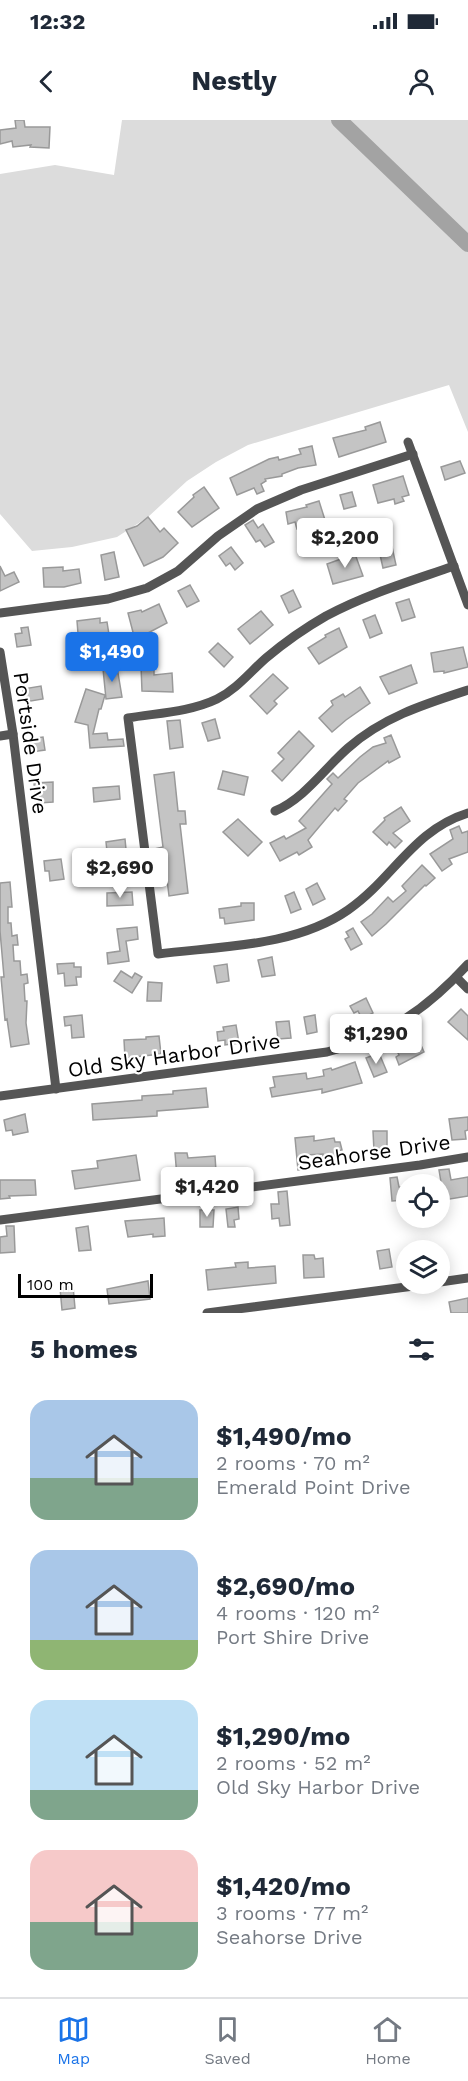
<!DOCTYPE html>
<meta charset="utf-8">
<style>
:root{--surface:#fff;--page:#f6f6f7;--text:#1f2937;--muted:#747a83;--line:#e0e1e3;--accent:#1a73e8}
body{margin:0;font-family:"Work Sans",sans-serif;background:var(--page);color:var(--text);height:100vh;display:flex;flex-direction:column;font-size:22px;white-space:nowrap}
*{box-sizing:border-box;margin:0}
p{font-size:20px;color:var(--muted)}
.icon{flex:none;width:33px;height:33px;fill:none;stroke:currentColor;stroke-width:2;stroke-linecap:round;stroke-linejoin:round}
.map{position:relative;height:1193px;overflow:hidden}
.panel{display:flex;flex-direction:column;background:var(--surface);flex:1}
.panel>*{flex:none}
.tools{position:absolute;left:396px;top:1054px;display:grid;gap:12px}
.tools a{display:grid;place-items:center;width:54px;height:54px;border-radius:50%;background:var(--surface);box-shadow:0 3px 15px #0003;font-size:30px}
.scale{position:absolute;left:18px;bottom:15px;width:135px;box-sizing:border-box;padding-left:6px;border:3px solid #000;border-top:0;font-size:16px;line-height:21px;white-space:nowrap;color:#000;-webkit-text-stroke:4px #fff;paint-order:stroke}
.price{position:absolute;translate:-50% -51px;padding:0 14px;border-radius:6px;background:#fff;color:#222;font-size:20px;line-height:39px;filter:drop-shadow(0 2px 3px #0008)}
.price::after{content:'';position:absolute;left:50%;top:36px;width:18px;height:14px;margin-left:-9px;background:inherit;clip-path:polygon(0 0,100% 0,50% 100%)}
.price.active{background:var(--accent);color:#fff}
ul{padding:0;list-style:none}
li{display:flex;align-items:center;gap:18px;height:150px;padding:0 30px}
li span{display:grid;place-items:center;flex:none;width:168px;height:120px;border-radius:18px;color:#555}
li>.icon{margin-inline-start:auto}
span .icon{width:72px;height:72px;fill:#fffc;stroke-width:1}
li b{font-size:26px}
h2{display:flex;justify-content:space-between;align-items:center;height:72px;padding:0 30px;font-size:26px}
.status{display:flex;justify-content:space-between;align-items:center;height:42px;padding:0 30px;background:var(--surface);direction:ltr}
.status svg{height:16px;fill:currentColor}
header{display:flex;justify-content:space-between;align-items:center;height:78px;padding:0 30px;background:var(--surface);font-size:27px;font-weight:700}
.dock{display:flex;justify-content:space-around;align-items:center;height:84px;border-top:2px solid var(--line);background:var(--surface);font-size:16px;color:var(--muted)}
.dock a{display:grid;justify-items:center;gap:3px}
.dock .active{color:var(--accent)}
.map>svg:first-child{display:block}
.green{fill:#dcdcdc}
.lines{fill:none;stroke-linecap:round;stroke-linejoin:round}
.river{stroke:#a3a3a3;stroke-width:16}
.building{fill:#c4c4c4;stroke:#999;stroke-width:1.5}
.minor{stroke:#555;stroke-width:9}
.labels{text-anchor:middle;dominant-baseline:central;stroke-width:4.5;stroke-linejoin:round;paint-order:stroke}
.street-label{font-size:21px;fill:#000;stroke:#fff}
</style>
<div class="status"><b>12:32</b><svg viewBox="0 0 49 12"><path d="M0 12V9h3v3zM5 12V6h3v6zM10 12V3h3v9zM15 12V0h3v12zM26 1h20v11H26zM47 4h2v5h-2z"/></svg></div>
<header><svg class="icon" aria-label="back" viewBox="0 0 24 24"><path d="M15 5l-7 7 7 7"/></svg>Nestly<svg class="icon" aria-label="person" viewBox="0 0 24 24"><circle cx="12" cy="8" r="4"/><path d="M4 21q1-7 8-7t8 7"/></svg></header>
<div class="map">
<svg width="468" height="1193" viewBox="0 0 468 1193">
<rect width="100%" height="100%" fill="#fff"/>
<path class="green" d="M122,0H468V312L449,265L248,325L216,342L187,361L148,397L117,417L72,427L32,431L0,394V54L55,45L114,55Z"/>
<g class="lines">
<path class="river" d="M339,0L468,124"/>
</g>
<g class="building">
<path d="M15,0H24L25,7H50L49,28L30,27L31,25L13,27L12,21L0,24V10L16,8Z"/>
<path d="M380,302L386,322L339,337L333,318L366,310L365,307Z"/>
<path d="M312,326L316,345L298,348L282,354V356L265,359L266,361L261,364L264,371L257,374L254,368L237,375L230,358L269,339L278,337L279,340L301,334L299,329Z"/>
<path d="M460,341L465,353L445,360L441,347Z"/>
<path d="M403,356L409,375L402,377L404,381L395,384L394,379L378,383L373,365Z"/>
<path d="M204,367L219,388L192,407L178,392L194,377L193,375Z"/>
<path d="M352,372L356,386L344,389L340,375Z"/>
<path d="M319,381L325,400L297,409L295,402L288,404L286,392L307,387L306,385Z"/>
<path d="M148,397L160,412L164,408L178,423L163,437L144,446L126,410L137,406Z"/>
<path d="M253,400L258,408L263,404L274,422L265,427L260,420L256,422L245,405Z"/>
<path d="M231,427L243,443L235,450L230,443L226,446L219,436Z"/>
<path d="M392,427L396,445L383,448L379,430Z"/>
<path d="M114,432L119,457L105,460L101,435Z"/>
<path d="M355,434L363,456L333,464L327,444Z"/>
<path d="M0,446L5,456L14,452L19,462L0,471Z"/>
<path d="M63,447V451L79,449L81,463L64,467H44L43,448Z"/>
<path d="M190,465L199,481L187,487L178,471Z"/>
<path d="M293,470L301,487L289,493L281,476Z"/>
<path d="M409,479L415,497L402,501L396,483Z"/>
<path d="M159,484L167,503L148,513L134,516L128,493L141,490L142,492Z"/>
<path d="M261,491L273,505L250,524L238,509Z"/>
<path d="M375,495L382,513L370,518L363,500Z"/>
<path d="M100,498V503L107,502L110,521L79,526L77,501Z"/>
<path d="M28,507L31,525L17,527L15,514L22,513L21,508Z"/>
<path d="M339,508L347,527L319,544L308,528L326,517L325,515Z"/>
<path d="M218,523L233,537L224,547L209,532Z"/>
<path d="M463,527L468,547L444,553V551L434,552L431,533Z"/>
<path d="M411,545L417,563L389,574L380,557Z"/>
<path d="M141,546H154V555L172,553L173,572L142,571Z"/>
<path d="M117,547L122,577L106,579L103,549Z"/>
<path d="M273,554L288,568L274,581L277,584L267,594L250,576Z"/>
<path d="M41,566L43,579L25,582L23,569Z"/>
<path d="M360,567L370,583L346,600L332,612L319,598L333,585L331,581L343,574L345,577Z"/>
<path d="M86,569L105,575L101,589H99L93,614L107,613L108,620L123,619L124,626L90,628L88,605L75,602Z"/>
<path d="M215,599L220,618L208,621L202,603Z"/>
<path d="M180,600L183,627L170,629L167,601Z"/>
<path d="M299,611L314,626L282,661L272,651L284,639L278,633Z"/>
<path d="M391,615L400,637L389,643L388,641L358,663L344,679L347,681L338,691L335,688L308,720L312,727L299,735L297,732L280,741L270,723L284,716L286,719L306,708L299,701L332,664L327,659L333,653L338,658L360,637L373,627L386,623L384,618Z"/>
<path d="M43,617L45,630L31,632L29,619Z"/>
<path d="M223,651L248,657L244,675L218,669Z"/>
<path d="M174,652L178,691H185L186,704H180L188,773L169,776L164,735L155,736L154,729L163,727L154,655Z"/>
<path d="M53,662V682L39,683V673H35L34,663Z"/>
<path d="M119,666L120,679L94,682L93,668Z"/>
<path d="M401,687L410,701L393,713L402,721L395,728L389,722L387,725L373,712L385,700L384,698Z"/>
<path d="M238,699L262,722L248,736L223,712Z"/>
<path d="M459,706L462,713L468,711V732L449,739L452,744L442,751L430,734L453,719L450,710Z"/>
<path d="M125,719L128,750L109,751L106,722Z"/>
<path d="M61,739L64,759L50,761L49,751H45L44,741Z"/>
<path d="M422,745L435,758L426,766L425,765L386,804L372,816L361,802L372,794L388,777L393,782L406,771L402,766Z"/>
<path d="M10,762L12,787H8V803H11L12,816L17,815L18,825H13L14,841H20L21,855L27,854L28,863L24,864L25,881H27L26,903L29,924L11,927L7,899L5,900L1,857H4L0,811V763Z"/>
<path d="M317,763L325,779L313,785L306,769Z"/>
<path d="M132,772L133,785L107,786V773Z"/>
<path d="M294,772L301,789L291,793L285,776Z"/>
<path d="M241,783H254V800L225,804L224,798H220L219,789L241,786Z"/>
<path d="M137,807L138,819L126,821L129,841L108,844L107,833L120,831L117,809Z"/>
<path d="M353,808L362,824L351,830L345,819L349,817L346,812Z"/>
<path d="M272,837L275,855L262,857L258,840Z"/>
<path d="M74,843V847H81V857H76L77,865L65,866L64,853L58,854L57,844Z"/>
<path d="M227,844L229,861L217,863L214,846Z"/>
<path d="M121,851L132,858L135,853L142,857L132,873L114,861Z"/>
<path d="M148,862L162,863L161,881H147Z"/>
<path d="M366,878L373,893L362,899L358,891L354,893L350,886Z"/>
<path d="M461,889L468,896V920L448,902Z"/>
<path d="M82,895L84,917L72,918L71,905L65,906L64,897Z"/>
<path d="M315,895L317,912L307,914L304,897Z"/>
<path d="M289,901L291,918L278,919L276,902Z"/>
<path d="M236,905L239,923L225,925V920L218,921L217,912L224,911L223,907Z"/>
<path d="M416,914L424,932L399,945L396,937L399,935L394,925Z"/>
<path d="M159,916L161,934L125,938L124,920L146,919V917Z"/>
<path d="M379,933L387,952L374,957L366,938Z"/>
<path d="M355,942L362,963L322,973V969L272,977L270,968L275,967L273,957L306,953L307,959L324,956L323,950L331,948L332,950Z"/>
<path d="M206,968L208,987L157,991V996L93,1000L92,984L142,980V976L173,974V971Z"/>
<path d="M25,994L28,1012L13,1015L12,1010L6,1011L4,1000Z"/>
<path d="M468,997V1010L465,1011L466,1019L452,1020L449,999Z"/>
<path d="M373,1011H387V1030L374,1031Z"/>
<path d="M314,1016V1021L334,1018L335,1022H340L342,1030L336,1031L337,1036L323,1038V1034L307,1035L309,1049L298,1050L295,1018Z"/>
<path d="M175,1033H187L188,1038L215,1036L216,1051L188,1053V1056L177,1057Z"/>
<path d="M136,1035L140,1060L75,1069L72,1051L98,1048L97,1041Z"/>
<path d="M449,1049L451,1060L468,1057V1076L444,1080L439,1050Z"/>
<path d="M397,1057L399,1067H404L405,1080L392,1081L390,1058Z"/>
<path d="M0,1060H35L36,1075L9,1076L10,1078L0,1079Z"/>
<path d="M287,1071L290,1105L280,1106L279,1098L272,1099L271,1084H279L278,1072Z"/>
<path d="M238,1087L239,1099L234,1100L235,1107H228L226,1089Z"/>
<path d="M200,1090H214L213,1107H200Z"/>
<path d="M164,1098L165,1116L153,1117V1114L128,1117L125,1101Z"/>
<path d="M6,1106H14L15,1132L0,1133V1117L7,1116Z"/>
<path d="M88,1106L91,1130L79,1131L76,1108Z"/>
<path d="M389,1129L392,1147L380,1149L377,1131Z"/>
<path d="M303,1135H314L315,1139L323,1138L324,1157L304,1158Z"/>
<path d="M248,1142V1148L275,1146L276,1163L208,1170L206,1150L236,1147L235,1143Z"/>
<path d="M148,1161L150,1179L109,1184L107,1169Z"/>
<path d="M73,1166L75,1188L62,1190L60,1168Z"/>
<path d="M468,1178V1193H451L449,1182Z"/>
</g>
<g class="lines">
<g class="minor">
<path d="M408,322L468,485"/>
<path d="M454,446C411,461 367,474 326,496C305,508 285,522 266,538C250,552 237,569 217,579C190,592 157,593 128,598L158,834C221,826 295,827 348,790C393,759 413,710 468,693"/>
<path d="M0,493L108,479L147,468L178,451L218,416L257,389L301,370L413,334"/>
<path d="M0,532L13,614L56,969"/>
<path d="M0,616L13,614"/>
<path d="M275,691C305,678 324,649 348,628C383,597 425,584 468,570"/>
<path d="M456,857L468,869"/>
<path d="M0,976L327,932C387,916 426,890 468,844"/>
<path d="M0,1100L420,1045L468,1037"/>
<path d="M440,1162L468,1158"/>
<path d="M207,1193L429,1164"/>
</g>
</g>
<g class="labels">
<g class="street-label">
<text transform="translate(31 623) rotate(82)">Portside Drive</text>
<text transform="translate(174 935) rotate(-8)">Old Sky Harbor Drive</text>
<text transform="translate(374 1032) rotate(-8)">Seahorse Drive</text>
</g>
</g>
</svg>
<div class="tools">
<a><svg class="icon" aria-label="locate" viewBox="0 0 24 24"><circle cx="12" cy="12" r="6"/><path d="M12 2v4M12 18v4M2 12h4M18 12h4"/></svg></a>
<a><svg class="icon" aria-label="layers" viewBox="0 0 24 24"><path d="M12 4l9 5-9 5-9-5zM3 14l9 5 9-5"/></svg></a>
</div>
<div class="scale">100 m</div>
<b class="price" style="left:345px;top:449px">$2,200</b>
<b class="price active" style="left:112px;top:563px">$1,490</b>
<b class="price" style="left:120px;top:779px">$2,690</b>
<b class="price" style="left:376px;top:945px">$1,290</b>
<b class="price" style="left:207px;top:1098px">$1,420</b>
</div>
<section class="panel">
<h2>5 homes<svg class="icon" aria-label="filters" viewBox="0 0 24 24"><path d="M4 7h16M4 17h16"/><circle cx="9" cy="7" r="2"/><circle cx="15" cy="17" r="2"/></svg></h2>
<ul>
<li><span style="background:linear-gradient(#a9c7e8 65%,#7fa58c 0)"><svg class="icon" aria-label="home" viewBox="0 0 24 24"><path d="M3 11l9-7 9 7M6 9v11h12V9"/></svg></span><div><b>$1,490/mo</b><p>2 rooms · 70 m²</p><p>Emerald Point Drive</p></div></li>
<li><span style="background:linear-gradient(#a9c7e8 75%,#8fb573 0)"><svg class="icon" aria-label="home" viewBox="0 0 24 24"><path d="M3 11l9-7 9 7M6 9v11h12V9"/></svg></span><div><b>$2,690/mo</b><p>4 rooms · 120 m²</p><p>Port Shire Drive</p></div></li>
<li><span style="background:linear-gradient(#bfe0f5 75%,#7fa58c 0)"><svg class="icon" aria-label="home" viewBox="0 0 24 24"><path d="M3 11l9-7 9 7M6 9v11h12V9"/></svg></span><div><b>$1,290/mo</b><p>2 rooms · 52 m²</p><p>Old Sky Harbor Drive</p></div></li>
<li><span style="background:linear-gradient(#f6c9c9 60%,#7fa58c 0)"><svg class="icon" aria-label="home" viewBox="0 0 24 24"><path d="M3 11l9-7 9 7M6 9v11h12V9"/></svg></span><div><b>$1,420/mo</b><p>3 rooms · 77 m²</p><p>Seahorse Drive</p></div></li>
</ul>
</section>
<nav class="dock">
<a class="active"><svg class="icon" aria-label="map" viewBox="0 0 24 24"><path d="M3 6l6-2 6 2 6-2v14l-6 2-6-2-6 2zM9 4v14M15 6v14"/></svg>Map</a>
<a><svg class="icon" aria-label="saved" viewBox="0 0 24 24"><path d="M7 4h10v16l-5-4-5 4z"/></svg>Saved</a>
<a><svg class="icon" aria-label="home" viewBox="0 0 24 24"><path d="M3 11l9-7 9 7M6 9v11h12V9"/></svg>Home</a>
</nav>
